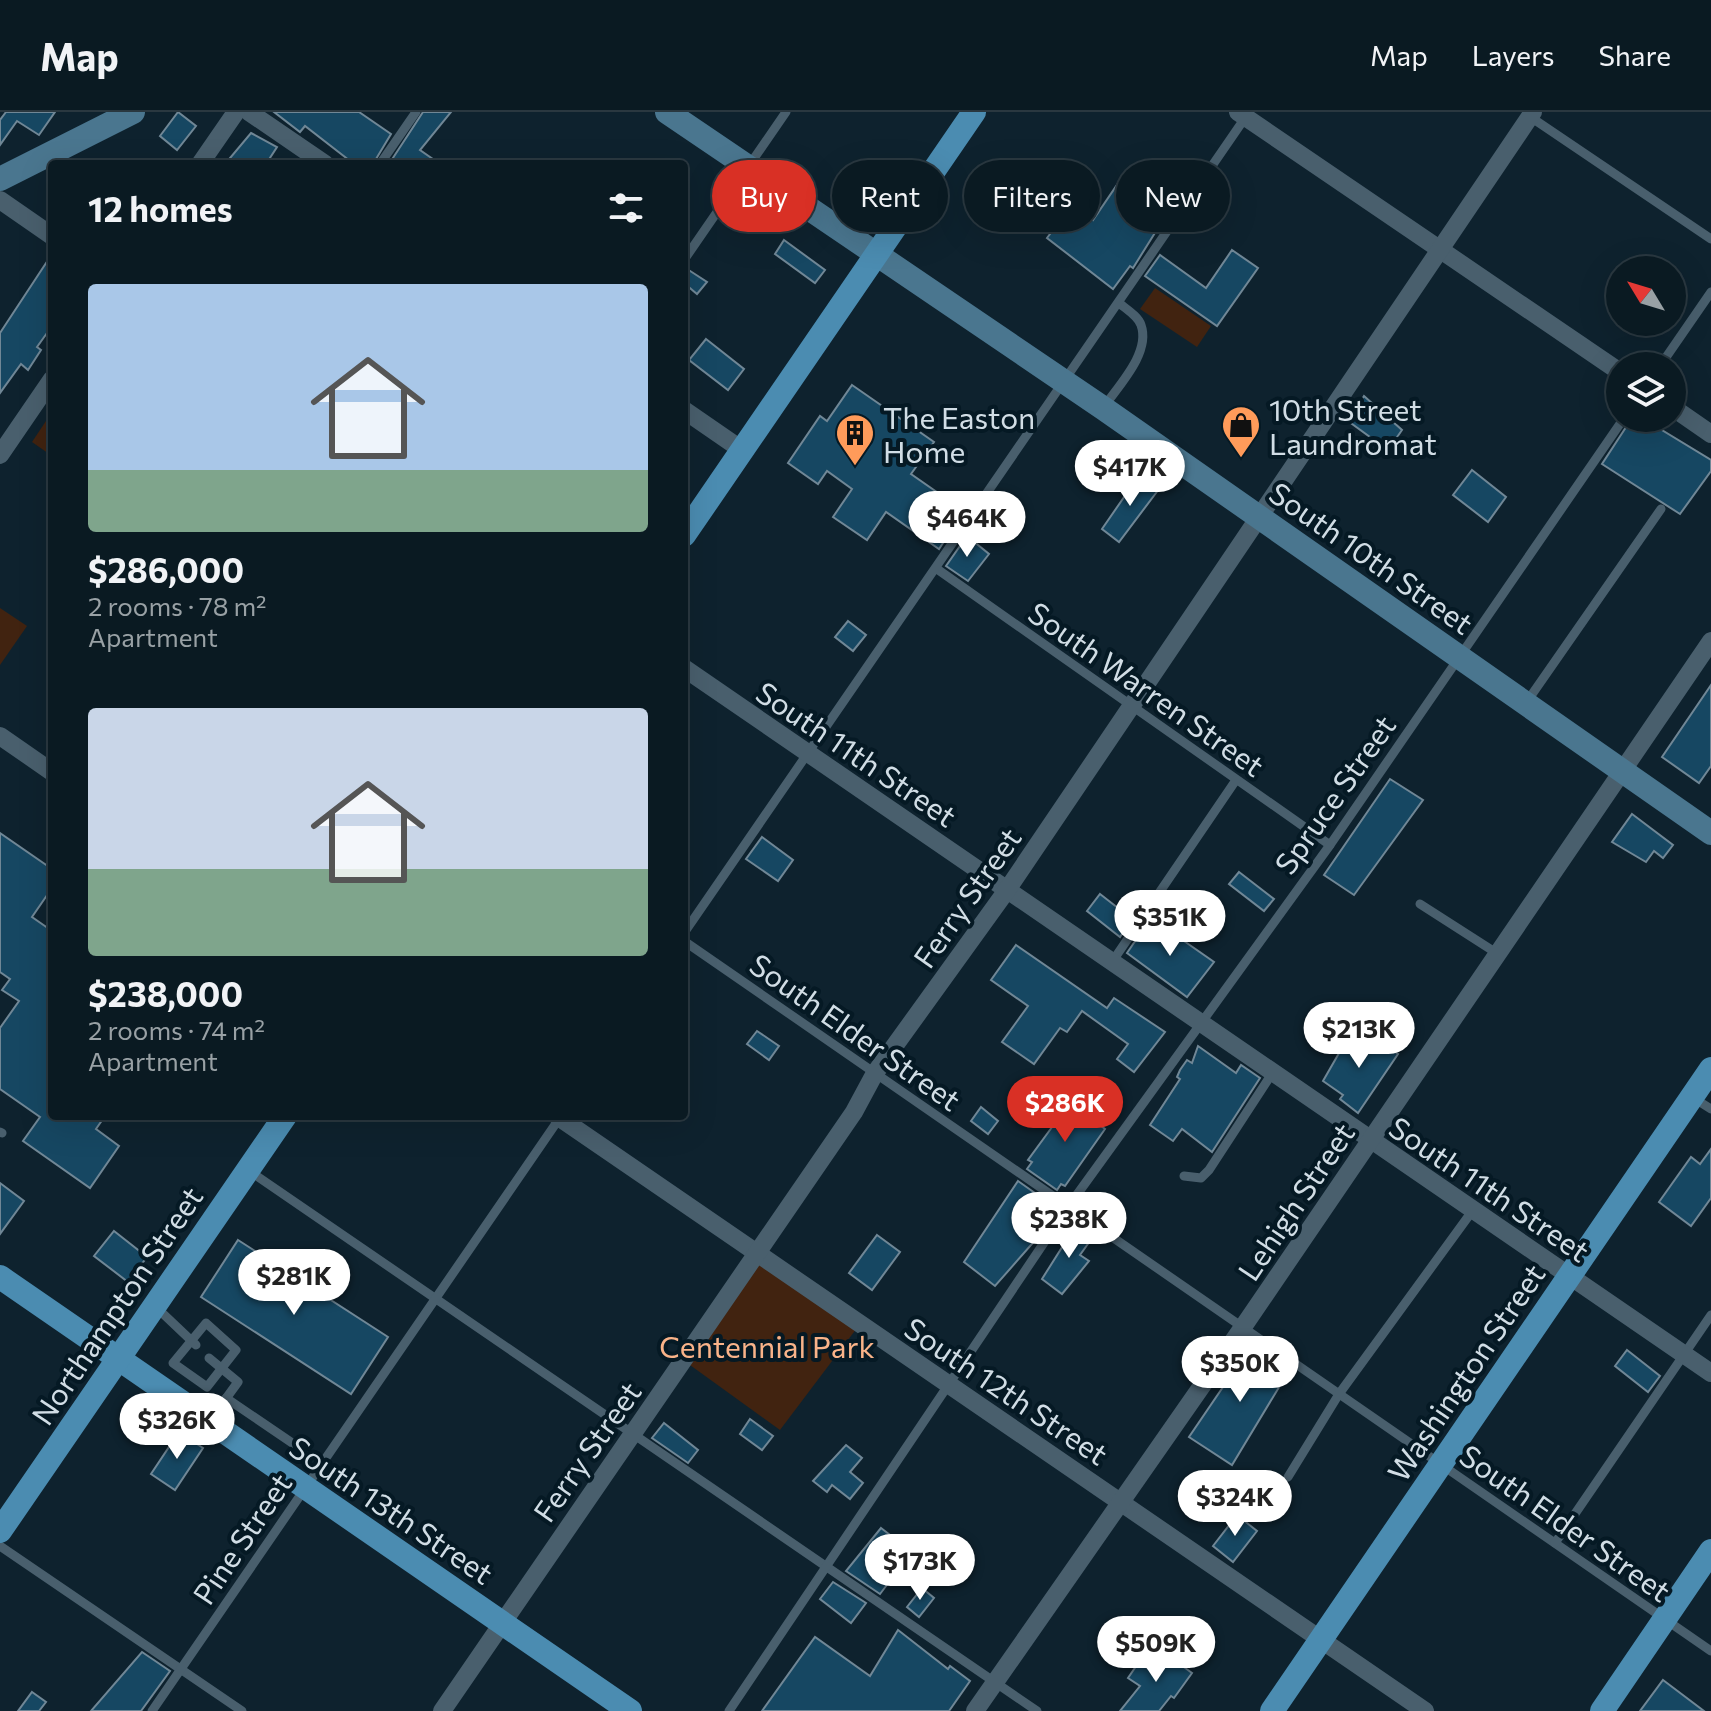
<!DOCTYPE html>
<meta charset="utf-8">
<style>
:root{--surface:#0a1a22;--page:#18272f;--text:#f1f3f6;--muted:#99a1a5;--line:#2a3840;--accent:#d93025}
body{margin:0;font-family:Commissioner,sans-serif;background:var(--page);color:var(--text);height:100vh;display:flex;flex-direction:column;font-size:30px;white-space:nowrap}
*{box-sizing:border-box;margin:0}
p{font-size:26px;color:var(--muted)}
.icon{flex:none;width:44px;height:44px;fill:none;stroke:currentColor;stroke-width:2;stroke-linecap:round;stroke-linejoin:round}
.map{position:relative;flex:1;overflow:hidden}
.sheet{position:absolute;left:48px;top:48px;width:640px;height:960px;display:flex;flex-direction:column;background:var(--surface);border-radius:8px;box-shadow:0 8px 32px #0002,0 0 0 2px var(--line)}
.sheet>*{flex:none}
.banner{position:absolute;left:712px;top:48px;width:760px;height:72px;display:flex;gap:16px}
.needle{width:52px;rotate:308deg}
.buttons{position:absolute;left:1606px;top:144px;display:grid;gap:16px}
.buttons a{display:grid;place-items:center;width:80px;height:80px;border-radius:50%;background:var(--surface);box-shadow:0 8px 32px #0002,0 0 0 2px var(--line);font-size:40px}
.price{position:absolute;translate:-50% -68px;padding:0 18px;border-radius:28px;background:#fff;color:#222;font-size:26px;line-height:52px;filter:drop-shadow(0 2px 4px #0008)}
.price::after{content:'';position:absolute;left:50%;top:48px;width:24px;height:18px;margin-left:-12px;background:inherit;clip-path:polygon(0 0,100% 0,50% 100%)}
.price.on{background:var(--accent);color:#fff}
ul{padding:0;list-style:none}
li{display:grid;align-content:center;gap:16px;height:424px;padding:0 40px}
li span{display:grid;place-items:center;height:248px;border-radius:8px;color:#555}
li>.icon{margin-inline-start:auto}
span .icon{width:144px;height:144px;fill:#fffc;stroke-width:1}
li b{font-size:34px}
h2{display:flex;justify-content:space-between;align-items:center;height:96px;padding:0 40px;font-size:34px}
.chip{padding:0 28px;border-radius:36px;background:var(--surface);box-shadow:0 8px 32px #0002,0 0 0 2px var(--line);font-size:28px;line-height:72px}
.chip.on{background:var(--accent);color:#fff}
header{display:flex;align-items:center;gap:48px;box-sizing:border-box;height:112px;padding:0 40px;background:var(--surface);border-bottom:2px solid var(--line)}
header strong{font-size:38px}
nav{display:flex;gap:44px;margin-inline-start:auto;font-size:28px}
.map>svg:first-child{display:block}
.green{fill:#412310}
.building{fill:#164762;stroke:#708796;stroke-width:2}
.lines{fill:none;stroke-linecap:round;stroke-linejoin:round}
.lane{stroke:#495f6d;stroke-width:9}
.street{stroke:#495f6d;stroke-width:18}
.secondary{stroke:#4a768f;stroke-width:24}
.primary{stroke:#4b8cb1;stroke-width:24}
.labels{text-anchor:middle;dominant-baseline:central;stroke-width:8;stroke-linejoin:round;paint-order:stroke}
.poi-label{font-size:30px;fill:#d1dde5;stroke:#051924;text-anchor:start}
.street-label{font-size:30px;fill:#d1dde5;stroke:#051924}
.park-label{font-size:30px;fill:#f9b389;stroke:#051924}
</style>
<header>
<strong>Map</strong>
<nav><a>Map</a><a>Layers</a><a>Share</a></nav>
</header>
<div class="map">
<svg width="1711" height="1599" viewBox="0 0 1711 1599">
<rect width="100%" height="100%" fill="#0e222e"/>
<g class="green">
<path d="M1155,176L1211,214L1197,235L1140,197Z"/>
<path d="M52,300V344L32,330Z"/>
<path d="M0,496L27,514L0,553Z"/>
<path d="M757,1141L860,1212L780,1318L683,1248Z"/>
</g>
<g class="building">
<path d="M6,0H55L39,23L17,9L0,33V8Z"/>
<path d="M178,0L196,14L177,38L160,24Z"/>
<path d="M274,0H359L391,22L373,52H354L305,14L300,20Z"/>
<path d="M423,0H451L420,38L440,52H389Z"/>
<path d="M251,21L277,35L266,52H225Z"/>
<path d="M1121,67L1168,100L1133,156L1130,154L1113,177L1047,126L1072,93L1093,108Z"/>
<path d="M784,128L825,158L815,171L775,142Z"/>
<path d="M1232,138L1258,156L1217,214L1145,164L1160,143L1206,176Z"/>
<path d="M52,142V214L37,235L41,238L28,258L21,252L0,281V221Z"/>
<path d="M684,155L707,170L697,182L684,171Z"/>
<path d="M706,227L744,257L728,278L689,248Z"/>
<path d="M852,273L934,330L911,362L964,399L939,437L886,400L867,428L833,405L852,377L827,359L818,372L788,351L820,304L827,309Z"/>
<path d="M1364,284L1402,318L1388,338L1348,309Z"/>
<path d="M1632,306H1642L1711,348V359L1680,402L1602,352Z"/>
<path d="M1472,358L1506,385L1488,410L1453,383Z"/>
<path d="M1140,362L1159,377L1119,430L1102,417Z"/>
<path d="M967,424L989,442L968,469L946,454Z"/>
<path d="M848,509L866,523L853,539L835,525Z"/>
<path d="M1711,573V654L1699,671L1662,645Z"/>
<path d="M1390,667L1423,688L1354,783L1324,763Z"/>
<path d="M1632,702L1673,733L1663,746L1654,739L1646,750L1612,730Z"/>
<path d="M0,721L52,757V776L32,805L52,819V1004H105L96,1017L119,1034L90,1076L23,1029L40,1005L0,977V916L19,889L2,878L10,867L0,860Z"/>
<path d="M762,725L793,748L778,769L746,747Z"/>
<path d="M1239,760L1274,787L1264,799L1229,772Z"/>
<path d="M1100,782L1132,807L1120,825L1087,799Z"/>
<path d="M1151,806L1214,850L1187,885L1127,841Z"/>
<path d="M1016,833L1107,896L1114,886L1165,920L1134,960L1117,947L1128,932L1082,899L1067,920L1060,916L1034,952L1002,930L1028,894L991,868Z"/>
<path d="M757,919L779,934L769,948L747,932Z"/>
<path d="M1350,922L1354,925L1356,922L1372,934L1376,927L1398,942L1358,1001L1340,987L1343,983L1323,969Z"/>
<path d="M1198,934L1236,961L1241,953L1260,966L1212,1040L1182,1017L1173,1029L1150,1013L1180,967L1177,965L1180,958L1187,948L1192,951Z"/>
<path d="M1063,984L1105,1017L1065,1074L1061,1072L1057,1078L1027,1057L1032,1050L1028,1048L1055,1011L1047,1005Z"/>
<path d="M981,995L998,1009L988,1022L971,1009Z"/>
<path d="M1711,1037V1086L1691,1114L1659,1090L1691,1045L1700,1052Z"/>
<path d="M1018,1069L1049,1091L1031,1119L1038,1125L995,1174L964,1150Z"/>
<path d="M0,1071L24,1089L0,1122Z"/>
<path d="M1078,1110L1095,1122L1080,1143L1089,1149L1062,1182L1042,1167Z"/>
<path d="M114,1119L147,1145L128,1170L94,1144Z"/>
<path d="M877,1123L900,1140L872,1178L849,1161Z"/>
<path d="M238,1128L388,1225L351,1282L201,1185Z"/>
<path d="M1253,1231L1290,1257L1232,1353L1189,1325Z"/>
<path d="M1627,1238L1660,1264L1648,1280L1615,1254Z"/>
<path d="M750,1307L773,1324L762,1338L740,1322Z"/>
<path d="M664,1311L698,1338L688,1351L652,1326Z"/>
<path d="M179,1320L203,1336L175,1378L151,1362Z"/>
<path d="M846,1333L862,1346L850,1360L863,1371L850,1387L832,1373L827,1380L813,1369Z"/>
<path d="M1237,1403L1257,1419L1233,1450L1213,1434Z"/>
<path d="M881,1416L912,1440L880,1482L846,1459Z"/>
<path d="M833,1470L866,1491L851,1511L820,1487Z"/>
<path d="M922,1476L934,1486L919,1505L907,1495Z"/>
<path d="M898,1518L948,1557L950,1554L970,1569L949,1599H762L815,1525L870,1564Z"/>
<path d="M142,1540L170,1559L141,1599H91Z"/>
<path d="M1163,1540L1192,1561L1174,1586L1171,1584L1159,1599H1120L1140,1574L1128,1566L1139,1550L1150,1558Z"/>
<path d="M1663,1568L1704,1599H1640Z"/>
<path d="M32,1580L46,1590L39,1599H18Z"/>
</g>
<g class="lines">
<g class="lane">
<path d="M1529,4L1711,127"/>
<path d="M380,52L416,0"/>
<path d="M684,148L786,0"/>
<path d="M1660,254L1711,180"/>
<path d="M1103,296C1118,274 1151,241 1141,213C1138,204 1126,197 1119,191"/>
<path d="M937,457L1330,733"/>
<path d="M1526,591L1661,397"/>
<path d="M1420,792L1498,842"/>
<path d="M684,821L1247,3"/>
<path d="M684,829L1711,1539"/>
<path d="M1112,850L1236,668"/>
<path d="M1692,985L1711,997"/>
<path d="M0,1020L2,1021"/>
<path d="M248,1058L1037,1599"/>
<path d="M1184,1064L1201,1066L1209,1058L1273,960"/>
<path d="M157,1196L196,1233"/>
<path d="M206,1211L236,1238L207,1275L173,1251Z"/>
<path d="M209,1246L238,1270L211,1307"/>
<path d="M226,1286L304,1339"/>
<path d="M1288,1365L1339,1282L1473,1098"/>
<path d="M1555,1431L1711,1203"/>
<path d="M0,1434L242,1599"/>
<path d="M152,1599L561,1004"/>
<path d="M729,1599L1068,1095L1330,733L1624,306"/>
</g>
<g class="street">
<path d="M249,0L325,52"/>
<path d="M1238,0L1620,260"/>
<path d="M200,52L236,0"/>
<path d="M0,88L52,124"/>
<path d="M1672,295L1711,322"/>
<path d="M684,298L742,338"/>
<path d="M0,343L52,267"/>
<path d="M684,556L1711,1261"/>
<path d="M0,624L52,660"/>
<path d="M557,1004L1425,1599"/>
<path d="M442,1599L854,1000L875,961L1007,778L1533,0"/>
<path d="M975,1599L1243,1215L1711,529"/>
</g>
<g class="secondary">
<path d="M667,0L1103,296L1711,721"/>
<path d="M0,67L133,0"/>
</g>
<g class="primary">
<path d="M684,423L974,0"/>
<path d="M0,1165L630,1599"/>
<path d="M0,1419L285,1004"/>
<path d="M1272,1599L1711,957"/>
<path d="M1602,1599L1711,1439"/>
</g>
</g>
<defs>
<symbol id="shop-pin" viewBox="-11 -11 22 30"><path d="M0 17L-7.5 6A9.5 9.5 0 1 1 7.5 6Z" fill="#ff9b5a" stroke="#051924"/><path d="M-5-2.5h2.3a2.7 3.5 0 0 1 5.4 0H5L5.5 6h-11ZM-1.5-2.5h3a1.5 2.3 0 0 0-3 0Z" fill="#111"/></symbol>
<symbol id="building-pin" viewBox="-11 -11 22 30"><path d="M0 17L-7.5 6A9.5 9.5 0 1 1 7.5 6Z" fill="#ff9b5a" stroke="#051924"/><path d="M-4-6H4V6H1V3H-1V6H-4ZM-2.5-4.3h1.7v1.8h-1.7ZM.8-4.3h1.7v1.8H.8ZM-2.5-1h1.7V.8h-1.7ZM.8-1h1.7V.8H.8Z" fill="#111"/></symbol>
</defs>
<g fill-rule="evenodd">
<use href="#shop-pin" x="1219" y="291" width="44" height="60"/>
<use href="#building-pin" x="833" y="299" width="44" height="60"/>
</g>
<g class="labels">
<g class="poi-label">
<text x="1269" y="296">10th Street<tspan x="1269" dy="34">Laundromat</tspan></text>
<text x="883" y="304">The Easton<tspan x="883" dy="34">Home</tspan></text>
</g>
<g class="street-label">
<text transform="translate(1372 445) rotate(35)">South 10th Street</text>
<text transform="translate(1147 576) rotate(35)">South Warren Street</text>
<text transform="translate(857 641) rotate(34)">South 11th Street</text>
<text transform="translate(1334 682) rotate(-55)">Spruce Street</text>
<text transform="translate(966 785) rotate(-55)">Ferry Street</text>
<text transform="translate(856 919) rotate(35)">South Elder Street</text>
<text transform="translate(1490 1076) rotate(34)">South 11th Street</text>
<text transform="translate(1295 1089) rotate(-56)">Lehigh Street</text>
<text transform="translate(116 1193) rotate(-56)">Northampton Street</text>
<text transform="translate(1465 1260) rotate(-56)">Washington Street</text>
<text transform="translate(1007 1278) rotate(34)">South 12th Street</text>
<text transform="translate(586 1339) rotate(-55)">Ferry Street</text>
<text transform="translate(392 1397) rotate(34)">South 13th Street</text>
<text transform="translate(1566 1410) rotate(35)">South Elder Street</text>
<text transform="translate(241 1426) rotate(-56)">Pine Street</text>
</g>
<g class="park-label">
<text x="767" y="1233">Centennial Park</text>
</g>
</g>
</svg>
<div class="buttons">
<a><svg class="needle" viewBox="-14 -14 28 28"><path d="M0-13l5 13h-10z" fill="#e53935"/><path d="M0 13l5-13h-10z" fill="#99a1a5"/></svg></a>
<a><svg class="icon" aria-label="layers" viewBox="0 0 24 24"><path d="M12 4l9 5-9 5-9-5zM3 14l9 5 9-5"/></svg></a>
</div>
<b class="price" style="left:1130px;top:396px">$417K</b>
<b class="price" style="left:967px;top:447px">$464K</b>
<b class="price" style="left:1170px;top:846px">$351K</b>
<b class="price" style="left:1359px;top:958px">$213K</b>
<b class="price on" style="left:1065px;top:1032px">$286K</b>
<b class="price" style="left:1069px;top:1148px">$238K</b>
<b class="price" style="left:294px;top:1205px">$281K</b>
<b class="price" style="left:1240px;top:1292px">$350K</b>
<b class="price" style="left:177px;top:1349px">$326K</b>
<b class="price" style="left:1235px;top:1426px">$324K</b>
<b class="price" style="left:920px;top:1490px">$173K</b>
<b class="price" style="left:1156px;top:1572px">$509K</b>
<div class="banner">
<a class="chip on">Buy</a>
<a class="chip">Rent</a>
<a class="chip">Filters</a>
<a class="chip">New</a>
</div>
<section class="sheet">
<h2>12 homes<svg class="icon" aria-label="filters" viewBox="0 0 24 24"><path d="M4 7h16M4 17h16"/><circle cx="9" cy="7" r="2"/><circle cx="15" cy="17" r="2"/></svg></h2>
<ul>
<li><span style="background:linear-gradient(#a9c7e8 75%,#7fa58c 0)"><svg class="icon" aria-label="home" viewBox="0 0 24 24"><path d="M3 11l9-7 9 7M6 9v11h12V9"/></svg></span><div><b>$286,000</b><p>2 rooms · 78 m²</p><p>Apartment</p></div></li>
<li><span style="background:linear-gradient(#c9d6e8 65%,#7fa58c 0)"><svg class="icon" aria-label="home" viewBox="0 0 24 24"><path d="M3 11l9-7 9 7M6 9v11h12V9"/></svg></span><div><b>$238,000</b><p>2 rooms · 74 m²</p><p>Apartment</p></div></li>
</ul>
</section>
</div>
